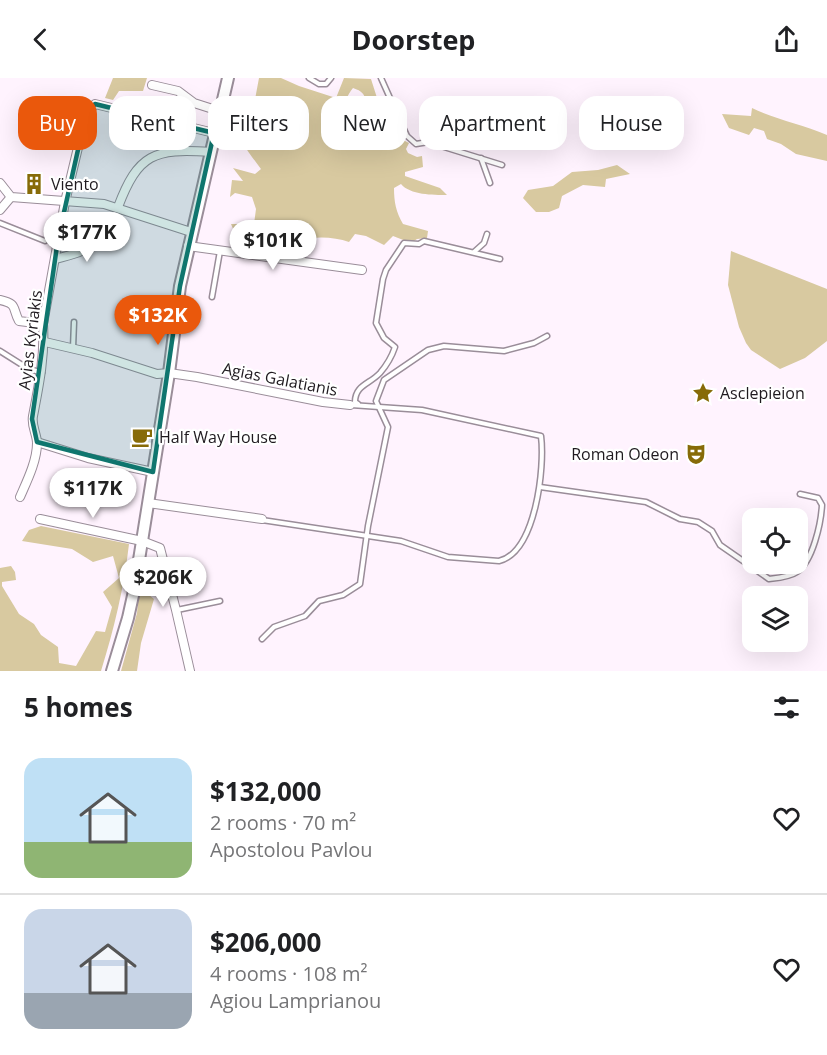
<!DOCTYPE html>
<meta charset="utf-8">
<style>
:root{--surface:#fff;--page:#f6f6f6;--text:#202124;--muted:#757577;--line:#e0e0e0;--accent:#ea580c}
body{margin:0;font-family:"Open Sans",sans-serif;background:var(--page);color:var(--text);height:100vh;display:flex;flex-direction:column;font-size:22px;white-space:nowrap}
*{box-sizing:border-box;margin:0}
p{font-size:20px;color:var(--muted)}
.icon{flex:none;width:33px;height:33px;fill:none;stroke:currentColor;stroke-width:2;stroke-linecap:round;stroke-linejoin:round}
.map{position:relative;height:593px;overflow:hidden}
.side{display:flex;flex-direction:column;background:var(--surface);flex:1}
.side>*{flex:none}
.banner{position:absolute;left:18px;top:18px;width:792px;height:54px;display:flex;gap:12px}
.fabs{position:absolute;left:742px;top:430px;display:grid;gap:12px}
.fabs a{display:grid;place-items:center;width:66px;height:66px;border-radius:12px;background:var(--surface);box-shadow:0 6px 24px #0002;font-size:30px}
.price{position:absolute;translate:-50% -51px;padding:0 14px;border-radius:21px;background:#fff;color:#222;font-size:20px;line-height:39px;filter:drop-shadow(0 2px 3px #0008)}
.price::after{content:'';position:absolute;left:50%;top:36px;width:18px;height:14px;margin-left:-9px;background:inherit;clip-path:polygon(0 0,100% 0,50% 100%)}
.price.selected{background:var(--accent);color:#fff}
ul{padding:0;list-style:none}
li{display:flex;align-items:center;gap:18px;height:150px;padding:0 24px}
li+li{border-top:2px solid var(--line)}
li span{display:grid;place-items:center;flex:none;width:168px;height:120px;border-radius:18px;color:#555}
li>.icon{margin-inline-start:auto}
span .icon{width:72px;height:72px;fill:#fffc;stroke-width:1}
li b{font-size:26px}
h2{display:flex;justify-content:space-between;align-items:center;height:72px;padding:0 24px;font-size:26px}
.pill{padding:0 21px;border-radius:18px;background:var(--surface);box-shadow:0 6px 24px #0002;font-size:21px;line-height:54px}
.pill.selected{background:var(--accent);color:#fff}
header{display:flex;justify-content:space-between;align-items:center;height:78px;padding:0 24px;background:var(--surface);font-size:27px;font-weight:700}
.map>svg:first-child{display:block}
.green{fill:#d8c9a0}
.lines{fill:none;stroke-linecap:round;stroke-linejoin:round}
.lane-casing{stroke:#9a8d99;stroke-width:7}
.street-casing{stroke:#9a8d99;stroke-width:10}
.secondary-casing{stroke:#9a8d99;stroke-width:14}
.lane{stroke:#fff;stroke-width:4}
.street{stroke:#fff;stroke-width:8}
.secondary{stroke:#fff;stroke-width:10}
.marked{fill:#0f766e;fill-opacity:0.2;stroke:#0f766e;stroke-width:4.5;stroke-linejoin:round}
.labels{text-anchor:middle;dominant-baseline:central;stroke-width:4.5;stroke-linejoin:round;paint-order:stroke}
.poi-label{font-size:16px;fill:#1f1a1f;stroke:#fff;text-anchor:start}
.street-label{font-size:16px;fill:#1f1a1f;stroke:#fff}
</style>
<header><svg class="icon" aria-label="back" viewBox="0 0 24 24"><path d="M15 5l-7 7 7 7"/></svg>Doorstep<svg class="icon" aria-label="share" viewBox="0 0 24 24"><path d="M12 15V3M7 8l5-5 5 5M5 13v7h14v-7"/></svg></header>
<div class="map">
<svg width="827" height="593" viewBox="0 0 827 593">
<rect width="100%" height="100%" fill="#fff3fe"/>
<g class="green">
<path d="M113,0H147L143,13H119L113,22L105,20Z"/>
<path d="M259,0H281L299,8L336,20L344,0L371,1L378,23L372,27L366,25C365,16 362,13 353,10C326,43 369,82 401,61L409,65L406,71L408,75L417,79L422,78L423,89L405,94V98L440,110L447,117C433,117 410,117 401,106L394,110C394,124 396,134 403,146L428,153L427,160L417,161L411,165L393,158L384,167L366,158L355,156L349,164C335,159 316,158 301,162C295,164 291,170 285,171C270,173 256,172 241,169L231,146H254L256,131L252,119L235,115L230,119L232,102L243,103L233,90L255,96L261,91C244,67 237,64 240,33L253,32Z"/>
<path d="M752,30C776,42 802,46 827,57V83L796,76L781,66L767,61L764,53L754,50L749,57L729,50L722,36L751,38Z"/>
<path d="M617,87L630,96L606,101L605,109L583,107L562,118L559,130L549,134H536L523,120L528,112L553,108L572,94L598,92Z"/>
<path d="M731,173L827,211V263L805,280L780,291L751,272L746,265L739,249L728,207Z"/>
<path d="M41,448L129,466C124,510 114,551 101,593H0V490L11,488L15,494L16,502L2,504V508L19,536L34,546L41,557L58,569L59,585L76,588L96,553L105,554L112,529L103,514L119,500L113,478L93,484L72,471L22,463L29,452Z"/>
<path d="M140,504L148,509L149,517L154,521L141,565L137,593H121L137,535Z"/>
</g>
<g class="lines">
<defs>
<g id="lane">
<path d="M309,0L319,6H326L331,0"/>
<path d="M381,0L407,58L416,66L428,64L502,87"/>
<path d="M481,80L490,105"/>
<path d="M0,145L45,163"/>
<path d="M474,174L484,165L487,156"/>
<path d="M212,219L220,173"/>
<path d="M73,270L74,244"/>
<path d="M0,273L27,290L42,295"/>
<path d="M358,326L355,324C355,307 370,306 380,295C386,288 392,278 395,269L384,260L376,245L383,201L386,192L404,165L419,166L424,163L500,181"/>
<path d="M540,409L646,424L680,441L698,444L712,453L720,467L769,501C778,500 790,499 797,494C813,483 821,445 822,427L818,420L800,416"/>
<path d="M262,442L401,463L448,479L499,483C536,474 545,389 541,358L422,332L351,327"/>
<path d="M177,532L220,523"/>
<path d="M262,561L274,549L305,538L319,523L343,517L360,506L368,448L388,349L376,323L384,302L428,272L444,268L504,273L534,265L547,258"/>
</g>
<g id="street">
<path d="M152,7L178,13L194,25L219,33"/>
<path d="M0,105L11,119L104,126L191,154"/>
<path d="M118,129C138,76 154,70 210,74"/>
<path d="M0,132L11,119"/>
<path d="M58,161L93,163"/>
<path d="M188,168L362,192"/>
<path d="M55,181C74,176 86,175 97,158"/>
<path d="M0,222C18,226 12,230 19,243L43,246"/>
<path d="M45,264L92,275L157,296L169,295L197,299L323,324L350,327"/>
<path d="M37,364L88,380L153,394"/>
<path d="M20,419C27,403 37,383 37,365C37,356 31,348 33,338C39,307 45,278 43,246L65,124L86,36L95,26L214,55"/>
<path d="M148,425L262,441"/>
<path d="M40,441L142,463L160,470L176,532L190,593"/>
</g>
<path id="secondary" d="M112,593L128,540L134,513L169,295L180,208L228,0"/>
</defs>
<use href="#lane" class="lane-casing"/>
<use href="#street" class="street-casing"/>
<use href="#secondary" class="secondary-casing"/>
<use href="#lane" class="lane"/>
<use href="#street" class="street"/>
<use href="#secondary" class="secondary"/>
</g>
<path class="marked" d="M95,26L214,55L180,208L153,394L37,364L32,341L58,161L86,36Z"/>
<defs>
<symbol id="building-bare" viewBox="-9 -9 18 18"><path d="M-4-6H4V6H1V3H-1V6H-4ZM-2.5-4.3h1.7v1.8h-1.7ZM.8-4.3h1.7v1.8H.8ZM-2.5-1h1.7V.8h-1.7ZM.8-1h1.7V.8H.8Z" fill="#876b08" stroke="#fff" stroke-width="2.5" paint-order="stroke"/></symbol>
<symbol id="sight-bare" viewBox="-9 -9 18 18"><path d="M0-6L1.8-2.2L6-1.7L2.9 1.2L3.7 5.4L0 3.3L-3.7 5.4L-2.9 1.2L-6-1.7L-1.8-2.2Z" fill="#876b08" stroke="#fff" stroke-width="2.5" paint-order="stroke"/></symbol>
<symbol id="cafe-bare" viewBox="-9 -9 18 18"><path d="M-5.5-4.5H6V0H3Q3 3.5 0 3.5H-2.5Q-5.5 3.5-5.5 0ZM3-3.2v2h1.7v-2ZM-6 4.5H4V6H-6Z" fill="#876b08" stroke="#fff" stroke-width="2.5" paint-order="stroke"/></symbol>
<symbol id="theatre-bare" viewBox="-9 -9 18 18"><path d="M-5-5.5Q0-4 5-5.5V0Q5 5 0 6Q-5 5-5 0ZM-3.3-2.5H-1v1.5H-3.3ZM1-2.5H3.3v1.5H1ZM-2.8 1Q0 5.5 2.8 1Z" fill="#876b08" stroke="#fff" stroke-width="2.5" paint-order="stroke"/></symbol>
</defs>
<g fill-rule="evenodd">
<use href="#building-bare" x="19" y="91" width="30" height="30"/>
<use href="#sight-bare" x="688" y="300" width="30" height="30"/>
<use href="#cafe-bare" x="127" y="344" width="30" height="30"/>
<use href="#theatre-bare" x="681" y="361" width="30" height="30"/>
</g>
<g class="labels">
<g class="poi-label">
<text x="51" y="106">Viento</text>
<text x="720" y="315">Asclepieion</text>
<text x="159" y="359">Half Way House</text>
<text x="679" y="376" text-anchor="end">Roman Odeon</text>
</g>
<g class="street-label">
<text transform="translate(30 262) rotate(-83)">Ayias Kyriakis</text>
<text transform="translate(280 301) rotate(11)">Agias Galatianis</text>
</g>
</g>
</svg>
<div class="fabs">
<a><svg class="icon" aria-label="locate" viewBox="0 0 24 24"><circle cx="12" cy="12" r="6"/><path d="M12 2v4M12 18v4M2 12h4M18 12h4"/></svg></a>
<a><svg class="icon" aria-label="layers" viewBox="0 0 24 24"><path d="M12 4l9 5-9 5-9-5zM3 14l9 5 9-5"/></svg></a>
</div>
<b class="price" style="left:87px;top:185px">$177K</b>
<b class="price" style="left:273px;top:193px">$101K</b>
<b class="price selected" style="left:158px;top:268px">$132K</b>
<b class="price" style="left:93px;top:441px">$117K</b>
<b class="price" style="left:163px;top:530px">$206K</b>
<div class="banner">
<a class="pill selected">Buy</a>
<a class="pill">Rent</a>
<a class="pill">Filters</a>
<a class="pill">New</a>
<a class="pill">Apartment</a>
<a class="pill">House</a>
</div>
</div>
<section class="side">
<h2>5 homes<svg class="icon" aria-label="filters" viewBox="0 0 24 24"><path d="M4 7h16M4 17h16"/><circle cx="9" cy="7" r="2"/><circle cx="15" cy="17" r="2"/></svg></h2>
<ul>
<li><span style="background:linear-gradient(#bfe0f5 70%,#8fb573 0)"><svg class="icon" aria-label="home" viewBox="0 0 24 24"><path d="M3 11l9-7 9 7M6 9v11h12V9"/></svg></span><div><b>$132,000</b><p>2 rooms · 70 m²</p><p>Apostolou Pavlou</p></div><svg class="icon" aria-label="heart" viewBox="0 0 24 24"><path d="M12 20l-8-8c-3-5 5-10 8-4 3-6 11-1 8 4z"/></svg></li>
<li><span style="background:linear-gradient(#c9d6e8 70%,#9aa5b1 0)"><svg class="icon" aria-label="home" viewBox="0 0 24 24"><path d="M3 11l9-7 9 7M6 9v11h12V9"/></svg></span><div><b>$206,000</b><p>4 rooms · 108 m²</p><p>Agiou Lamprianou</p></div><svg class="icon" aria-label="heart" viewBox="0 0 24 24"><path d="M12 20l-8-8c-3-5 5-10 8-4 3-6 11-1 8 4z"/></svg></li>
</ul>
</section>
